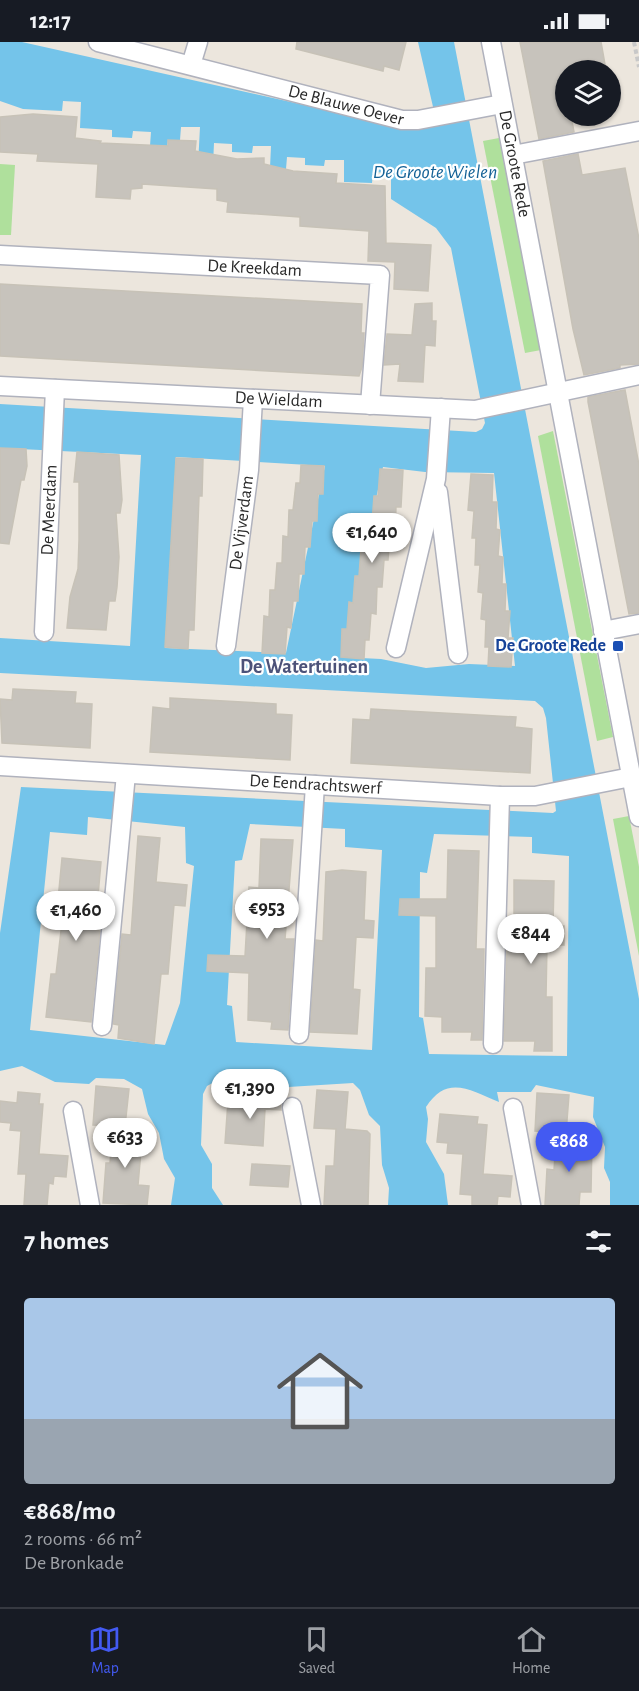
<!DOCTYPE html>
<meta charset="utf-8">
<style>
:root{--surface:#171b24;--page:#242831;--text:#f1f3f6;--muted:#9ea1a6;--line:#363941;--accent:#435af2}
body{margin:0;font-family:"Alegreya Sans",sans-serif;background:var(--page);color:var(--text);height:100vh;display:flex;flex-direction:column;font-size:22px;white-space:nowrap}
*{box-sizing:border-box;margin:0}
p{font-size:20px;color:var(--muted)}
.icon{flex:none;width:33px;height:33px;fill:none;stroke:currentColor;stroke-width:2;stroke-linecap:round;stroke-linejoin:round}
.map{position:relative;height:1163px;overflow:hidden}
.drawer{display:flex;flex-direction:column;background:var(--surface);flex:1}
.drawer>*{flex:none}
.fabs{position:absolute;left:555px;top:18px;display:grid;gap:12px}
.fabs a{display:grid;place-items:center;width:66px;height:66px;border-radius:50%;background:var(--surface);box-shadow:0 2px 4px #0004;font-size:30px}
.price{position:absolute;translate:-50% -51px;padding:0 14px;border-radius:21px;background:#fff;color:#222;font-size:20px;line-height:39px;filter:drop-shadow(0 2px 3px #0008)}
.price::after{content:'';position:absolute;left:50%;top:36px;width:18px;height:14px;margin-left:-9px;background:inherit;clip-path:polygon(0 0,100% 0,50% 100%)}
.price.selected{background:var(--accent);color:#fff}
ul{padding:0;list-style:none}
li{display:grid;align-content:center;gap:12px;height:318px;padding:0 24px}
li span{display:grid;place-items:center;height:186px;border-radius:6px;color:#555}
li>.icon{margin-inline-start:auto}
span .icon{width:108px;height:108px;fill:#fffc;stroke-width:1}
li b{font-size:26px}
h2{display:flex;justify-content:space-between;align-items:center;height:72px;padding:0 24px;font-size:26px}
.status{display:flex;justify-content:space-between;align-items:center;height:42px;padding:0 30px;background:var(--surface);direction:ltr}
.status svg{height:16px;fill:currentColor}
.dock{display:flex;justify-content:space-around;align-items:center;height:84px;border-top:2px solid var(--line);background:var(--surface);font-size:16px;color:var(--muted)}
.dock a{display:grid;justify-items:center;gap:3px}
.dock .selected{color:var(--accent)}
.map>svg:first-child{display:block}
.green{fill:#afe09c}
.water{fill:#74c4ea;fill-rule:evenodd}
.building{fill:#c7c3bc;stroke:#c7c2b7;stroke-width:1.5}
.lines{fill:none;stroke-linecap:round;stroke-linejoin:round}
.street-casing{stroke:#b0b2bd;stroke-width:21}
.path{stroke:#c8c8c8;stroke-width:4;stroke-dasharray:4.5 3;stroke-linecap:butt}
.street{stroke:#fff;stroke-width:18}
.transit-dot{fill:#1a4fb4;stroke:#fff;stroke-width:2}
.labels{text-anchor:middle;dominant-baseline:central;stroke-width:4.5;stroke-linejoin:round;paint-order:stroke}
.street-label{font-size:18px;fill:#2a2a2a;stroke:#fff}
.transit-label{font-size:18px;font-weight:bold;fill:#164399;stroke:#fff;text-anchor:end}
.water-label{font-size:20px;font-style:italic;fill:#136196;stroke:#fff}
.neighbourhood-label{font-size:20px;font-weight:bold;fill:#4c5279;stroke:#fff}
</style>
<div class="status"><b>12:17</b><svg viewBox="0 0 49 12"><path d="M0 12V9h3v3zM5 12V6h3v6zM10 12V3h3v9zM15 12V0h3v12zM26 1h20v11H26zM47 4h2v5h-2z"/></svg></div>
<div class="map">
<svg width="639" height="1163" viewBox="0 0 639 1163">
<rect width="100%" height="100%" fill="#ece6dd"/>
<g class="green">
<path d="M499,96L541,308L525,311L483,99Z"/>
<path d="M0,122L15,123L11,193H0Z"/>
<path d="M553,389L613,695L597,699L538,394Z"/>
<path d="M629,774L639,825V914L613,777Z"/>
</g>
<path class="water" d="M0,0H22L407,86L437,82L418,0H454L639,957V1163H610V1140L604,1126L605,1105L593,1075L594,1055L536,1043L531,1050H497L499,1060C470,1048 447,1032 426,1065L428,1077L426,1100L444,1132L448,1163H388L389,1146L382,1123L380,1084L369,1073L360,1048L353,1041L272,1046L237,1034L220,1037L207,1044L203,1052L201,1103L212,1122V1146L223,1163H171L175,1136L164,1117L159,1091L148,1072L142,1047L124,1037L96,1036L89,1042L55,1040L22,1024L0,1029V891L21,745L553,771L556,769L546,676L543,666L535,659L0,631V596L130,604L141,413L0,406V362L476,390L482,387L485,381L451,206L436,186L391,157V131L373,130L372,141L344,140V118H325L324,124L305,123V116L287,115L286,127L270,126L271,104H253L252,111L232,110V102L214,101L213,123H198L200,85H181L180,98H168L167,105L150,104L151,90L133,89L132,96L112,95V88L80,86L81,60L63,59L62,69L23,67L0,59ZM176,415L325,424L286,611L165,606ZM383,425L425,430L494,431L515,624L469,622L426,626L381,617L341,615ZM88,775L185,785L186,821L194,824L180,961L165,1003L30,988L50,790L87,793ZM250,782L345,787V805L382,808L372,1008L236,1000L232,964L227,963L235,819L242,818ZM434,792L532,795V811L569,814L567,1014L429,1012L423,976L419,975L420,830L427,831Z"/>
<g class="building">
<path d="M297,0H406L399,28L384,24L383,29L296,7Z"/>
<path d="M520,0H601L606,28H566V74H571L574,90L539,97Z"/>
<path d="M33,72L77,75L75,96L101,99L100,101L168,104V98L196,99L195,109L237,117L264,116V122L293,129L337,132L336,141L385,144L386,201L431,203L428,249L394,247L395,220L368,219L369,189L300,184V175L227,170L228,160L217,158V147L142,142V146L131,147L130,157L96,155L98,122L37,119L38,112L0,110V75Z"/>
<path d="M578,112L582,133L625,126L639,197V322L620,323V326L584,333L573,287L543,119Z"/>
<path d="M0,242L362,262L361,291H364L362,325L359,334L0,314Z"/>
<path d="M432,261V279H436L435,304L425,303L423,340L398,339L400,322L384,323L387,292L412,293L415,262Z"/>
<path d="M625,348L639,423V571L629,572L588,360V355Z"/>
<path d="M0,406L26,407L27,424L24,438H21L9,502L0,501Z"/>
<path d="M77,410L119,413L122,458L120,471H116L119,515L117,545L115,559H109L106,588L67,586L70,555L78,527L79,498V440H74Z"/>
<path d="M176,416L203,417L202,454H199L194,588H189L188,607L165,605Z"/>
<path d="M301,423L324,424L323,452H318L317,479H312L310,505H305L304,532H299L298,559H293L291,586L287,585L285,612L262,611L264,574L269,575L270,548H275L277,521H282L283,494L288,495L289,468H293L296,441H300Z"/>
<path d="M380,427L403,428L401,465H396L395,491H390L388,518H384L382,545H377L376,572L371,571L369,598H365L364,617L341,615L342,587H347L349,560L353,561L355,534H359L361,507H366L367,480L372,481L374,454H378Z"/>
<path d="M471,432L493,433L492,460H497L496,487L500,488L498,514L503,515L502,542H506L505,569H510L508,596H513L511,625L488,624L489,605H485L486,578L481,577L483,551L478,550L480,523H475L476,496H472L474,469L468,468Z"/>
<path d="M13,647L76,650L75,661L92,662L90,706L2,701L0,657L12,658Z"/>
<path d="M170,656L276,662V672L292,673L290,718L150,710L153,665L170,667Z"/>
<path d="M371,667L516,675L515,685L532,687L530,731L351,721L353,677L370,678Z"/>
<path d="M138,794L160,796L156,840L187,843L185,864L174,863L168,932H161L154,1002L118,996L119,983L113,982L122,892L131,893Z"/>
<path d="M261,797L293,798L285,897H294L288,988L271,987L272,980L248,978L249,931L207,929L208,913L245,914L249,845L259,846Z"/>
<path d="M448,808L479,809L476,907H484L482,998H471L472,990H442V975L425,974L426,926H436V874L399,873L400,857H447Z"/>
<path d="M62,816L101,820L95,888L100,889L91,980L46,975L51,932H56L62,880L56,879Z"/>
<path d="M342,828L366,830L364,878L374,879L373,896L356,895L353,947L360,948L357,992L310,990L316,898L323,899L326,830Z"/>
<path d="M514,838L554,839L553,884H564V903H547L546,955H552V1009H534L535,999H504L507,907H514Z"/>
<path d="M96,1044L129,1047L125,1084L93,1083Z"/>
<path d="M317,1048L348,1050L345,1087L367,1089L370,1092L368,1163H324L326,1124H334L336,1087L314,1086Z"/>
<path d="M259,1049L278,1050L281,1068L265,1067L263,1104L225,1101L228,1059L258,1062Z"/>
<path d="M18,1050L40,1052L39,1062H43L39,1112L68,1114L66,1135L54,1134L53,1142L49,1141L47,1163H24L26,1132H18L21,1089L10,1088L11,1081L0,1080V1059L17,1061Z"/>
<path d="M537,1051L569,1053L566,1091L535,1089Z"/>
<path d="M440,1072L478,1075L477,1082L487,1083L483,1132L512,1134L510,1155L498,1154L497,1163H472V1153L460,1152L463,1112L447,1111L448,1101L437,1100Z"/>
<path d="M113,1085L143,1087L138,1143L149,1144L147,1163L103,1161L106,1121H110Z"/>
<path d="M556,1098L592,1100L591,1150H580L579,1163H545L547,1127L554,1128Z"/>
<path d="M252,1122L290,1124L288,1145L250,1143Z"/>
</g>
<g class="lines">
<defs>
<g id="street">
<path id="s1" d="M98,0L402,78H418L502,62"/>
<path id="s2" d="M491,0L639,775"/>
<path d="M191,23L198,0"/>
<path d="M513,113L639,89"/>
<path id="s3" d="M0,213L380,233L370,363"/>
<path id="s4" d="M0,344L475,368L639,333"/>
<path d="M438,450L458,612"/>
<path d="M603,589L639,582"/>
<path id="s5" d="M44,590L55,347"/>
<path id="s6" d="M226,604L249,428L253,357"/>
<path d="M396,606L436,437L441,366"/>
<path id="s7" d="M0,724L500,754H535L631,735"/>
<path d="M102,984L126,732"/>
<path d="M299,992L315,743"/>
<path d="M493,1002L500,754"/>
<path d="M292,1065L311,1163"/>
<path d="M513,1066L531,1163"/>
<path d="M73,1069L90,1163"/>
</g>
</defs>
<use href="#street" class="street-casing"/>
<path class="path" d="M634,0L639,25"/>
<use href="#street" class="street"/>
</g>
<rect class="transit-dot" x="612" y="598" width="12" height="12" rx="3"/>
<g class="labels">
<g class="street-label">
<text stroke="none"><textPath href="#s1" startOffset="256">De Blauwe Oever</textPath></text>
<text stroke="none"><textPath href="#s2" startOffset="124">De Groote Rede</textPath></text>
<text stroke="none"><textPath href="#s3" startOffset="255">De Kreekdam</textPath></text>
<text stroke="none"><textPath href="#s4" startOffset="279">De Wieldam</textPath></text>
<text stroke="none"><textPath href="#s5" startOffset="122">De Meerdam</textPath></text>
<text stroke="none"><textPath href="#s6" startOffset="124">De Vijverdam</textPath></text>
<text stroke="none"><textPath href="#s7" startOffset="316">De Eendrachtswerf</textPath></text>
</g>
<g class="transit-label">
<text x="606" y="604">De Groote Rede</text>
</g>
<g class="water-label">
<text x="435" y="130">De Groote Wielen</text>
</g>
<g class="neighbourhood-label">
<text x="304" y="625">De Watertuinen</text>
</g>
</g>
</svg>
<div class="fabs">
<a><svg class="icon" aria-label="layers" viewBox="0 0 24 24"><path d="M12 4l9 5-9 5-9-5zM3 14l9 5 9-5"/></svg></a>
</div>
<b class="price" style="left:372px;top:522px">€1,640</b>
<b class="price" style="left:267px;top:898px">€953</b>
<b class="price" style="left:76px;top:900px">€1,460</b>
<b class="price" style="left:531px;top:923px">€844</b>
<b class="price" style="left:250px;top:1078px">€1,390</b>
<b class="price" style="left:125px;top:1127px">€633</b>
<b class="price selected" style="left:569px;top:1131px">€868</b>
</div>
<section class="drawer">
<h2>7 homes<svg class="icon" aria-label="filters" viewBox="0 0 24 24"><path d="M4 7h16M4 17h16"/><circle cx="9" cy="7" r="2"/><circle cx="15" cy="17" r="2"/></svg></h2>
<ul>
<li><span style="background:linear-gradient(#a9c7e8 65%,#9aa5b1 0)"><svg class="icon" aria-label="home" viewBox="0 0 24 24"><path d="M3 11l9-7 9 7M6 9v11h12V9"/></svg></span><div><b>€868/mo</b><p>2 rooms · 66 m²</p><p>De Bronkade</p></div></li>
</ul>
</section>
<nav class="dock">
<a class="selected"><svg class="icon" aria-label="map" viewBox="0 0 24 24"><path d="M3 6l6-2 6 2 6-2v14l-6 2-6-2-6 2zM9 4v14M15 6v14"/></svg>Map</a>
<a><svg class="icon" aria-label="saved" viewBox="0 0 24 24"><path d="M7 4h10v16l-5-4-5 4z"/></svg>Saved</a>
<a><svg class="icon" aria-label="home" viewBox="0 0 24 24"><path d="M3 11l9-7 9 7M6 9v11h12V9"/></svg>Home</a>
</nav>
